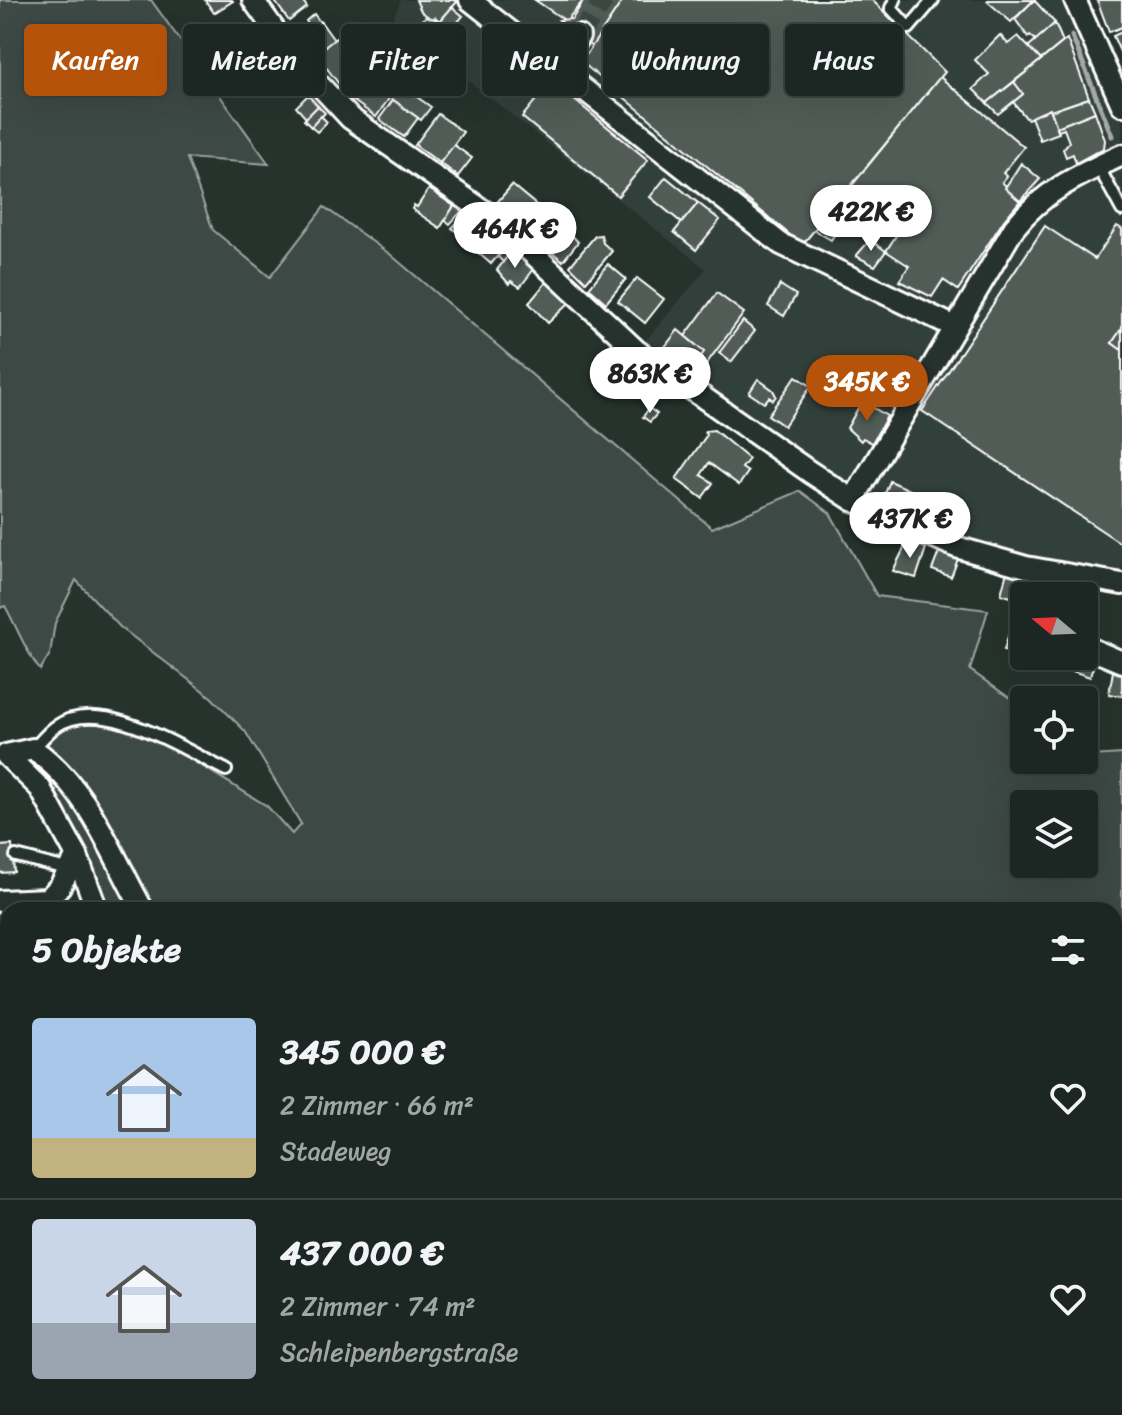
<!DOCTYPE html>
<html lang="de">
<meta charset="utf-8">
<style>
:root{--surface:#1c2622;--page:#252e2a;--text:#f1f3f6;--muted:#a0a5a5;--line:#3a4340;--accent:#b45309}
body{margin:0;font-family:Sriracha,sans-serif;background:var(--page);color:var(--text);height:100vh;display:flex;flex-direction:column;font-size:30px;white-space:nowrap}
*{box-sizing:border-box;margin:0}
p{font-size:26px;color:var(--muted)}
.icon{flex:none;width:44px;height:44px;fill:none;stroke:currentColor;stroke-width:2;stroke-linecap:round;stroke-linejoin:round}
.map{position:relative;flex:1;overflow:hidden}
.drawer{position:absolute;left:0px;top:902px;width:1122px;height:514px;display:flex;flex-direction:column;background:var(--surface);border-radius:24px 24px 0 0;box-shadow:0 8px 32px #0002,0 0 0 2px var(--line)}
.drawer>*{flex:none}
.guide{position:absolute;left:24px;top:24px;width:1074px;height:72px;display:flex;gap:16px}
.needle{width:52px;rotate:289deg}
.fabs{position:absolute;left:1010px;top:582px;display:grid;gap:16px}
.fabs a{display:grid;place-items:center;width:88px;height:88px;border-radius:8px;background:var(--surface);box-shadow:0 8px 32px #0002,0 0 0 2px var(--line);font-size:40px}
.price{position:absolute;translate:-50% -68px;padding:0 18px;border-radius:28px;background:#fff;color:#222;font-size:26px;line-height:52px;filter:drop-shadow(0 2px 4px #0008)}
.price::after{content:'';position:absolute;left:50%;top:48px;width:24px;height:18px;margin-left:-12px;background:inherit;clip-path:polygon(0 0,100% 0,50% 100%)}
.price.on{background:var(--accent);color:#fff}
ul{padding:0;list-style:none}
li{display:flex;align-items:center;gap:24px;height:200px;padding:0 32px}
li+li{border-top:2px solid var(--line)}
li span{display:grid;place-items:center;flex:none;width:224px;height:160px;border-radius:8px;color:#555}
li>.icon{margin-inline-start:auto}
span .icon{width:96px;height:96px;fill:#fffc;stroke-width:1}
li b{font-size:34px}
h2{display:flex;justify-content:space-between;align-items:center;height:96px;padding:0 32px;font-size:34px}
.tag{padding:0 28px;border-radius:8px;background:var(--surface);box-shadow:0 8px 32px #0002,0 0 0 2px var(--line);font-size:28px;line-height:72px}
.tag.on{background:var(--accent);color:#fff}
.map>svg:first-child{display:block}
.built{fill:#333f3a}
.green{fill:#3e4944;stroke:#9ea4a2;stroke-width:2;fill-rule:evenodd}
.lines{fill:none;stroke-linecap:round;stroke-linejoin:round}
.stream{stroke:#a4a9a7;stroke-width:5}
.building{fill:#515c57;stroke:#fff;stroke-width:2}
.minor-tunnel{stroke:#3c4742;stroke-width:20;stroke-dasharray:20 10;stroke-linecap:butt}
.service-casing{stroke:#fff;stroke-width:16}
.minor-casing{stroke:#fff;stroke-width:26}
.service{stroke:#26332d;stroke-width:10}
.minor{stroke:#26332d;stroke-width:20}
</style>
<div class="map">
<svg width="1122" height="1415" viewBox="0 0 1122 1415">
<rect width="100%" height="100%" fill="#26332d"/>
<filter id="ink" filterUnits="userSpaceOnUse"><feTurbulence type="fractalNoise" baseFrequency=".0125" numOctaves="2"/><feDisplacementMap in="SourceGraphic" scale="16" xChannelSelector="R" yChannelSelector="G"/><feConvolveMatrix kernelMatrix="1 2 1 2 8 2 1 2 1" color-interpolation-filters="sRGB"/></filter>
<g filter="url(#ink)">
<path class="built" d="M401,0H1075L1122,105V584L894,520L637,351L706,269L455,70L382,42Z"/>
<g class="green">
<path d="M0,0H151L269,164L187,158L213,230L270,277L324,207L391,255L712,528L800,491L830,513L877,596L988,610L970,670L1024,708V760H1084V751L1091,756L1122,754V1415H0V1359L8,1342V1408H1114V910H105L96,877L43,764L49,732L75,722L110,721L143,730L267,806L292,834L301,824L245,731L211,697L120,627L76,580L55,623L50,654L40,670C25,651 17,627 5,606L0,608ZM1024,804H1084V864H1024Z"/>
<path d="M0,1067L8,1076V1233H0Z"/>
</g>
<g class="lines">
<path class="stream" d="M1072,36L1112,136"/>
</g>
<g class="building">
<path d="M205,0H232L233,1L214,13Z"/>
<path d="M274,0H302L307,7L289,21Z"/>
<path d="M416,0H455L457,2L440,21L435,17L432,20L421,11Z"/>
<path d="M535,0H584L566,21Z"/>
<path d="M584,0H623L592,47L559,20L572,19Z"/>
<path d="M623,0H872L945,72L802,245L585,65L584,58Z"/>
<path d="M1034,0L1011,22L987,1L988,0Z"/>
<path d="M1034,0L1055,23L1037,41L1030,35L1028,37L1015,19Z"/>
<path d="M1097,0H1122V27L1109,32Z"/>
<path d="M452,7L463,16L447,35L436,26Z"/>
<path d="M314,14L320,22L312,29L306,21Z"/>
<path d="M426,16L440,21L420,46L409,38Z"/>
<path d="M321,22L334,40L316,54L302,37Z"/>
<path d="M1055,23L1063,42L1041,60L1028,47Z"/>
<path d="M254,28L269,48L248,65L232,50V44Z"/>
<path d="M1122,32V56L1113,36Z"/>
<path d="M1000,35L1008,44L1018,36L1041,60L987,103L973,89L989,74L975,60Z"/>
<path d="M336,38L359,68L339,84L316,54Z"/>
<path d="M1067,39L1089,98L1027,119L1013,102L1023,94L1014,82Z"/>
<path d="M269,48L291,76L269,93L254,78L256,76L248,65Z"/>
<path d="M515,49L527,59L526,65L533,64L534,75L529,76L531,80L520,95L493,72Z"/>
<path d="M384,73L400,85L391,98L375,87Z"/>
<path d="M940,77L1024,147L1003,173L1007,176L1002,182L1020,201L1004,220L958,290L943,280L932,297L899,281L909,266L886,251L899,231L881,220L876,227L840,200Z"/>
<path d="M365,79L390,97L376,117L351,99Z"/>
<path d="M551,81L648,160L618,196L522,117Z"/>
<path d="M1014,82L1023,94L998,114L987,103Z"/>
<path d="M400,85L431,107L421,120L391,98Z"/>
<path d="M308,95L318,106L306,118L296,107Z"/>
<path d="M1089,98L1095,112L1057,127L1051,111Z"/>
<path d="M393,100L418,118L404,137L379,119Z"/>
<path d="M318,106L325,113L311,127L304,120Z"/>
<path d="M1050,109L1059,133L1040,140L1031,117Z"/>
<path d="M1095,112L1105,140L1104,148L1076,163L1073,154L1066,157L1063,149L1069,142L1064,129L1058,131L1057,127Z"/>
<path d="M438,114L463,132L440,163L415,145Z"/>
<path d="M321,116L327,122L317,132L311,127Z"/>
<path d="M454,145L472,158L458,176L440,163Z"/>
<path d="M1021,163L1040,179L1020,201L1005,188Z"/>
<path d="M666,177L698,203L682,223L650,197Z"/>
<path d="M512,185L541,209L523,232L493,207Z"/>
<path d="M429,189L454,206L440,228L412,209L414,205L417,207Z"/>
<path d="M840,200L851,209L831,240L814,230Z"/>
<path d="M698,203L720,220L696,250L674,232Z"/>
<path d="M454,206L462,211L450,224L445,220Z"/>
<path d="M540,211L557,224L541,243L525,229Z"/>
<path d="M466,213L472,217L459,233L452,228Z"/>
<path d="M473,215L493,232L479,250L461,240L464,237L459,233Z"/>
<path d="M557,224L561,228L563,225L578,242L563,261L541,243Z"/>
<path d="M1045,226L1095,259L1117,226L1122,229V328L1112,343L1122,350V544L922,411Z"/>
<path d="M491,235L506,246L491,264L477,252Z"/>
<path d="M601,235L603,243L612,251L586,282L570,266L595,236Z"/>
<path d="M870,240L886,251L875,266L856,256Z"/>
<path d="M506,246L512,251L503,262L498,257Z"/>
<path d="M512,251L534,269L520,287L511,281L509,284L497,270Z"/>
<path d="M608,264L626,279L606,303L589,288Z"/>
<path d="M637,278L664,299L645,323L618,301Z"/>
<path d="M548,280L569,303L548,323L529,303Z"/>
<path d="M780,285L796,295L784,316L768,306Z"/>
<path d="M717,293L744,313L704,367L697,362L704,352L685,336Z"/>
<path d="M743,321L755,331L731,362L719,353Z"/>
<path d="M1122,328V350L1112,343Z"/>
<path d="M678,330L704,352L693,367L664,348Z"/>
<path d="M796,376L811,386L784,426L768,415Z"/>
<path d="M758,379L773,390L776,396L773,400L769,397L764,403L749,393Z"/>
<path d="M862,401L887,416L872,443L863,438L861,441L847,428Z"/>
<path d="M649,408L657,414L650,422L643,417Z"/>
<path d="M714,430L749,459L742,468L748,472L739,485L709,463L701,475L713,483L702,498L676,479L706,436L705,431Z"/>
<path d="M890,481L935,501L927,520L882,501Z"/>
<path d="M907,542L926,548L916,578L893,571Z"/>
<path d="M939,552L958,559L951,577L932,570Z"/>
<path d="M1008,568L1055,581L1051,596H1024V601L1001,594Z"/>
<path d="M1068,584L1098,591L1090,628L1084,626V596H1065Z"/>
<path d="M1010,630L1024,634V655L1004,650Z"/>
<path d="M1071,656L1095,660L1090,677L1066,669Z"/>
<path d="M1113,671L1122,672V696L1109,694Z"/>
<path d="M12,845L14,872L0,873V846Z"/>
<path d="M0,1284L5,1286L3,1293L8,1295V1309L0,1326Z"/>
</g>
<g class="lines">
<path class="minor-tunnel" d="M579,36L604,0"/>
<defs>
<g id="service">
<path d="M895,0L891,8L909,28L933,0"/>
<path d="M1098,166L1122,210"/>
<path d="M33,749C40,742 47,733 55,727C101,694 184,750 226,770"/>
<path d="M16,856L71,870"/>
</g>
<g id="minor">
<path d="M253,0L297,61L350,118L498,221L637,351L810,472L853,500L956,547L1026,567L1122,584"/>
<path d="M470,0L781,244L953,326"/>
<path d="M1075,0L1122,105"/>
<path d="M558,67L579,36"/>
<path d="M853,500L1014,228C1043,191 1081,174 1122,155"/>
<path d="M1084,646L1122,662"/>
<path d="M0,901L48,899L60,886L77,856"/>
<path d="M97,910L77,856L40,788L6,755L33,749C88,787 111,853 143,910"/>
<path d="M0,1359L8,1342"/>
<path d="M130,1415L131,1408"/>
</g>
</defs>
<use href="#service" class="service-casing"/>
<use href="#minor" class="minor-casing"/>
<use href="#service" class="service"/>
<use href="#minor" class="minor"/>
</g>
</g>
</svg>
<div class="fabs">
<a><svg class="needle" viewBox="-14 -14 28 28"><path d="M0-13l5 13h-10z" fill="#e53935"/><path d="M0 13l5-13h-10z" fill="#a0a5a5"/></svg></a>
<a><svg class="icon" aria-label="locate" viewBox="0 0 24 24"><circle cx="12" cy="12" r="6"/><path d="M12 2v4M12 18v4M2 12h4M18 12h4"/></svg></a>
<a><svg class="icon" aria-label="layers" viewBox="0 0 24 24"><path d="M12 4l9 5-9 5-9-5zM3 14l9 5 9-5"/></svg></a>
</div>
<b class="price" style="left:871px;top:253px">422K €</b>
<b class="price" style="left:515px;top:270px">464K €</b>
<b class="price" style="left:650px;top:415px">863K €</b>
<b class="price on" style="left:867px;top:423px">345K €</b>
<b class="price" style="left:910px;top:560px">437K €</b>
<div class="guide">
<a class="tag on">Kaufen</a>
<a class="tag">Mieten</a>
<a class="tag">Filter</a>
<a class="tag">Neu</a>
<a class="tag">Wohnung</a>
<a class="tag">Haus</a>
</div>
<section class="drawer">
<h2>5 Objekte<svg class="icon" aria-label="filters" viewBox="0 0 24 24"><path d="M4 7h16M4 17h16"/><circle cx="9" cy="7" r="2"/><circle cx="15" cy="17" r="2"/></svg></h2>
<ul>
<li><span style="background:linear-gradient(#a9c7e8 75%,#c2b280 0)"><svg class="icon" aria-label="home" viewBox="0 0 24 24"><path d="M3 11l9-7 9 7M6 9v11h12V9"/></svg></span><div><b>345 000 €</b><p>2 Zimmer · 66 m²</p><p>Stadeweg</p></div><svg class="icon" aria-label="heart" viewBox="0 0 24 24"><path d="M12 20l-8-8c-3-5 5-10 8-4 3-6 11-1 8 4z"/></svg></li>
<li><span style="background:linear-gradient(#c9d6e8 65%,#9aa5b1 0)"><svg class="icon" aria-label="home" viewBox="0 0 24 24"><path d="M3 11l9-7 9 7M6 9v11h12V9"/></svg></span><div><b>437 000 €</b><p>2 Zimmer · 74 m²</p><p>Schleipenbergstraße</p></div><svg class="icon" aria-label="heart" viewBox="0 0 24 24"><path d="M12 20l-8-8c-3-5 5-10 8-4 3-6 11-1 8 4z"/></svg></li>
</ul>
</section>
</div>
